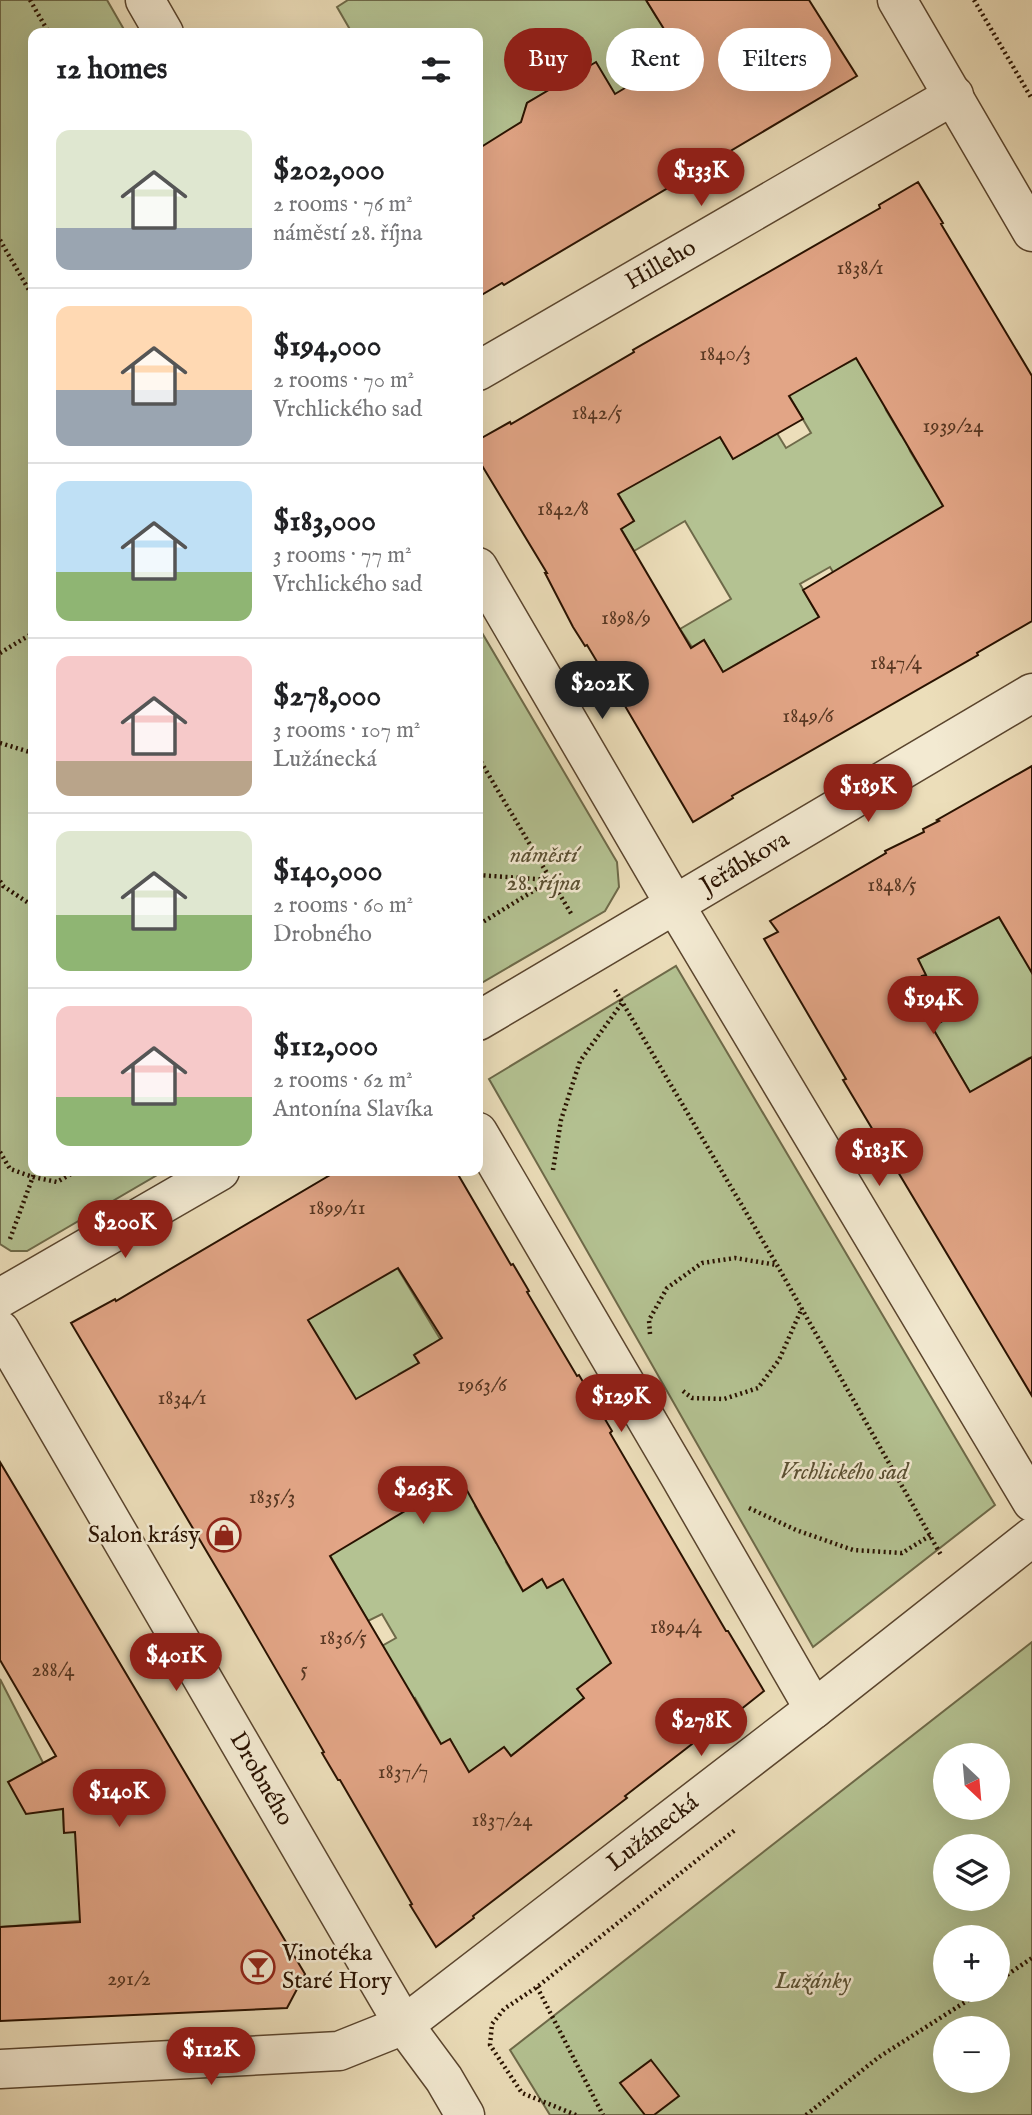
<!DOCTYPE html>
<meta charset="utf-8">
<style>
:root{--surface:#fff;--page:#f6f6f6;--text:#202124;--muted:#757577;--line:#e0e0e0;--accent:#8f2418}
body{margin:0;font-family:"IM FELL English",serif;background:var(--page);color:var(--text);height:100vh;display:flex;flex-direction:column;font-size:26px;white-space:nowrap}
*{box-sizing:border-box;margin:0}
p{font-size:23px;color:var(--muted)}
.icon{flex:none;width:38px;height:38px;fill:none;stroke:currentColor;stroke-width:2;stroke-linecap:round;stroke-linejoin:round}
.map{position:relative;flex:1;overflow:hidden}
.side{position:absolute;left:28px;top:28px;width:455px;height:1148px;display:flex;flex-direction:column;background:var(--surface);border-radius:14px;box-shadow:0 7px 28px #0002}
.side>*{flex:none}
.guide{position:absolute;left:504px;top:28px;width:422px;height:63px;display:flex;gap:14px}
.needle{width:46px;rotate:154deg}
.controls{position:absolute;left:933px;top:1743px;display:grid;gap:14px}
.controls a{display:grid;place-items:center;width:77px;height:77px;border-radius:50%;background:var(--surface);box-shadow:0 7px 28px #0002;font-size:35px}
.price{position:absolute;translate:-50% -60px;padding:0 16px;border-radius:24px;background:var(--accent);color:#fff;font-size:23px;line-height:46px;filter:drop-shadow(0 2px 4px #0008)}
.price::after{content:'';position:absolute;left:50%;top:42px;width:21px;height:16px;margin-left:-10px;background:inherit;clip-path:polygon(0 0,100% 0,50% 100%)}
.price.selected{background:#222;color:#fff}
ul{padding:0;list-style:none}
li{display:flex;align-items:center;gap:21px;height:175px;padding:0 28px}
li+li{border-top:2px solid var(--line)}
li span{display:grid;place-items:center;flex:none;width:196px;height:140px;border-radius:14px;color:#555}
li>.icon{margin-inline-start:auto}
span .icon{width:84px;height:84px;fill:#fffc;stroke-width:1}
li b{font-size:30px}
h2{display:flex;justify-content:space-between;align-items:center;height:84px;padding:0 28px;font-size:30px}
.tag{padding:0 24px;border-radius:32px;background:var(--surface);box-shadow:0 7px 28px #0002;font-size:24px;line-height:63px}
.tag.selected{background:var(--accent);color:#fff}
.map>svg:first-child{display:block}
.green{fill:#b4c292;stroke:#6e6a49;stroke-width:2;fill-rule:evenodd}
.building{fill:#e2a586;stroke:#291200;stroke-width:2;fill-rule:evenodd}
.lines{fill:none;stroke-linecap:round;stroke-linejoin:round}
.minor-casing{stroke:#5a452e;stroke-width:41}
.path{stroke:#291200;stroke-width:4.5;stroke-dasharray:2 3.5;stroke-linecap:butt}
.minor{stroke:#f3ead2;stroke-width:38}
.labels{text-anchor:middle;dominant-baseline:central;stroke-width:5;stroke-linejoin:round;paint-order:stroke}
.number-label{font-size:21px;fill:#573722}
.street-label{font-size:24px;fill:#291200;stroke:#f3ead2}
.park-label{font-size:24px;font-style:italic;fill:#5a5033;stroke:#f3ead2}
.poi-label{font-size:24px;fill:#291200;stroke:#f3ead2;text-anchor:end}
</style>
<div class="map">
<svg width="1032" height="2115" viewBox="0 0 1032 2115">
<rect width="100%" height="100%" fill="#ecdeba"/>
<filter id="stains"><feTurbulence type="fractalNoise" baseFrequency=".00286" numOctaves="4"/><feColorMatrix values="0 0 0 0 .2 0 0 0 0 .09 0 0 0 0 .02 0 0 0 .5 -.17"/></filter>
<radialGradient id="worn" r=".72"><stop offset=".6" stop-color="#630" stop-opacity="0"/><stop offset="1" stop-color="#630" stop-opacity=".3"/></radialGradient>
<g class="green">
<path d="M0,0H107L126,33H33V1171H164L27,1251H11L0,1244Z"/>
<path d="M348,0H646L657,18L684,2L706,39L617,98L546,92L527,103L525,110L543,141L481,147L478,149V33H352L337,7Z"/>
<path d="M870,351L886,410L901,435L904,434L910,451L927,479L977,484L836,577L830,567L800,584L824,626L773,643L723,672L704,640L692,647L680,629L731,599L685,521L634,551L621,529L634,521L613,485L711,422L733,459L759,444L775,430L786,448L811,433L781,382L834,370Z"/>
<path d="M478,626L617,862L619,887L605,911L478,985Z"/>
<path d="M994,909L1022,956L1032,950V1062L1029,1058L970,1092L932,1027L944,1020L932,996L905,986L925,975L918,959L957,939Z"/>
<path d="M676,966L995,1505L813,1647L489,1079Z"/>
<path d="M395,1264L445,1347L432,1344L415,1354L419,1363L399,1374L486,1435L475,1506L496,1543H502L510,1559L506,1562L523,1591L542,1579L548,1588L565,1578L622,1661L584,1698L511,1756L504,1747L487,1760L463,1782L461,1758L450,1739L441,1744L415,1698L412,1700L382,1646L396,1638L382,1614L368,1621L219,1364Z"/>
<path d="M1032,1642V2115H550L510,2050ZM945,1755H998V1808H945ZM945,1846H998V1899H945ZM945,1937H998V1990H945ZM945,2028H998V2081H945Z"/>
<path d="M0,1679L55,1786L63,1809L64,1832H75L129,1917L0,1927Z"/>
</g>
<g class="building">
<path d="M646,0H809L857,76L504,285L502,283L478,297V149L521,122L527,103L596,62L615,94L680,55Z"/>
<path d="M918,182L943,223L941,224L1032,376V621L977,653L978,655L732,796L733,798L693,822L618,694L617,695L587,645L585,646L573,627L545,573H547L478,459V440L510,422L511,424L634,352L633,350L880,208L879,205ZM856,358L943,506L803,590L819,617L723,672L704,640L691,648L621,529L634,521L618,494L720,437L733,459L803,419L789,396Z"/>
<path d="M1032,766V973L999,917L918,959L926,975L922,976L944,1020L932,1027L970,1092L1032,1057V1396L843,1080L846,1079L764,939L778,932L770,921L886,853L885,851L924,832L923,829L939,821L937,820Z"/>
<path d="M337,1171H456L511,1265L513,1264L529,1291L527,1292L577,1376L579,1375L612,1431L610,1433L726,1631H728L764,1691L725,1722L723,1720L625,1796L627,1798L473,1916L474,1918L436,1947L410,1905L412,1904L340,1780H338L322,1753L324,1752L242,1611L71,1323L115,1299L116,1301ZM398,1268L442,1338L414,1355L419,1363L356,1399L308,1320ZM460,1478L523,1591L542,1579L547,1588L563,1579L611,1663L577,1689L584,1698L511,1756L504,1747L469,1772L450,1739L441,1744L330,1556Z"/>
<path d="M0,1462L305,1974L287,2008L0,2021V1927L80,1922L75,1832L64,1833L63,1809L26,1814L8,1782L56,1756L0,1660Z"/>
<path d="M651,2060L679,2096L654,2115H645L620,2083Z"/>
</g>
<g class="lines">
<defs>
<g id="minor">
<path d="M145,0L164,33"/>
<path d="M897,0L1032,232"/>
<path d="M478,371L954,95"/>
<path d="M478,567L675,905L1032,1502"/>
<path d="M478,1021L1032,693"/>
<path d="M478,1132L679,1475L814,1709"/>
<path d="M0,1298L220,1171"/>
<path d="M0,1330L370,1967L404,2025L444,2079L465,2115"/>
<path d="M0,2069L339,2051L404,2025L814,1709L1032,1537"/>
</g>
</defs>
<use href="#minor" class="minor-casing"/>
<g class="path">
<path d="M30,0L49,33"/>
<path d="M974,0L1032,99"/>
<path d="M0,240L33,297"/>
<path d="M0,653L33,633"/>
<path d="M0,743L33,753"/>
<path d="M478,757L551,880L478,925"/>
<path d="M478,875L551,880L572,915"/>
<path d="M0,881L3,886L33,906"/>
<path d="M615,990L777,1265L941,1555"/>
<path d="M0,1152L10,1169L33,1177L57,1182L76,1171"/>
<path d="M553,1170L561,1120L580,1061L622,1003"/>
<path d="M10,1239L35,1171"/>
<path d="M650,1334L649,1320L667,1288L702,1263L735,1258L777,1265"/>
<path d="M683,1391L692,1398L724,1399L758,1388L779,1360L802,1308"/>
<path d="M749,1508L796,1530L853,1550L902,1553L931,1535"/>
<path d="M998,1981L1032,1958"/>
<path d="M537,1987L603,2115"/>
<path d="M576,2115L522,2093L490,2045L492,2024L504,2009L537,1987L735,1830"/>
<path d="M806,2115L879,2057L984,1990"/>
</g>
<use href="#minor" class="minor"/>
</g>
<defs>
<symbol id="shop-ring" viewBox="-11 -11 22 22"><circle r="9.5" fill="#f3ead2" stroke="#8f2418" stroke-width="1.5"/><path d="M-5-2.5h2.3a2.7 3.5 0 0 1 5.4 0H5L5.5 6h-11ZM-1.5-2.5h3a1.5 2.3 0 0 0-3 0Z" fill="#8f2418"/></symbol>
<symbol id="bar-ring" viewBox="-11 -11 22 22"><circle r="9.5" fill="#f3ead2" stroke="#8f2418" stroke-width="1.5"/><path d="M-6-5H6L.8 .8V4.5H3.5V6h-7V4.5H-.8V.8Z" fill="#8f2418"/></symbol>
</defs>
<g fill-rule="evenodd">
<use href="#shop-ring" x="205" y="1516" width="38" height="38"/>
<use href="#bar-ring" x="239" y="1948" width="38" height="38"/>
</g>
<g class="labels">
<g class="number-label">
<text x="860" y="268">1838/1</text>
<text x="725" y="354">1840/3</text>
<text x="597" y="413">1842/5</text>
<text x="953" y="426">1939/24</text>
<text x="563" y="509">1842/8</text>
<text x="626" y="618">1898/9</text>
<text x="896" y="663">1847/4</text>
<text x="808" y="716">1849/6</text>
<text x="892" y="885">1848/5</text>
<text x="337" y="1208">1899/11</text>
<text x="482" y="1385">1963/6</text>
<text x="182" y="1398">1834/1</text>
<text x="272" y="1497">1835/3</text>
<text x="676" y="1627">1894/4</text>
<text x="343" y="1638">1836/5</text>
<text x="53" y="1670">288/4</text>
<text x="304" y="1670">5</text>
<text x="403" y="1772">1837/7</text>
<text x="502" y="1820">1837/24</text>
<text x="129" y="1979">291/2</text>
</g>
<g class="street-label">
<text transform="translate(661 265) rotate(-30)">Hilleho</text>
<text transform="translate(745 863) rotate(-31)">Jeřábkova</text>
<text transform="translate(261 1779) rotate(60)">Drobného</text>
<text transform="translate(653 1833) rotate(-38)">Lužánecká</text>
</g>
<g class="park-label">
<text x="544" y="855">náměstí<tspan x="544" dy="28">28. října</tspan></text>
<text x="844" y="1472">Vrchlického sad</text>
<text x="813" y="1981">Lužánky</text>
</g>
<g class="poi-label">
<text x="200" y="1535">Salon krásy</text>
<text x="282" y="1953" text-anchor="start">Vinotéka<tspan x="282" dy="28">Staré Hory</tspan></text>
</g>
</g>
<rect width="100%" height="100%" filter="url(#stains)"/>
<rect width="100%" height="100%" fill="url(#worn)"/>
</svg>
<div class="controls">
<a><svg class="needle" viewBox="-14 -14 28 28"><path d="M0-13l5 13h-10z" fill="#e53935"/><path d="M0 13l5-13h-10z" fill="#757577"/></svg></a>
<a><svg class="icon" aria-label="layers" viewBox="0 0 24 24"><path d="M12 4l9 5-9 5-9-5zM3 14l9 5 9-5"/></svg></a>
<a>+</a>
<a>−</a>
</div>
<b class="price" style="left:701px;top:208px">$133K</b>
<b class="price selected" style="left:602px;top:721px">$202K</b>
<b class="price" style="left:868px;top:824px">$189K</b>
<b class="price" style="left:933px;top:1036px">$194K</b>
<b class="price" style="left:879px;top:1188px">$183K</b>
<b class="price" style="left:125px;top:1260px">$200K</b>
<b class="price" style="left:621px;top:1434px">$129K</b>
<b class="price" style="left:423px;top:1526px">$263K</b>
<b class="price" style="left:176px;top:1693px">$401K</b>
<b class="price" style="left:701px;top:1758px">$278K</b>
<b class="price" style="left:119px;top:1829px">$140K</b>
<b class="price" style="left:211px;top:2087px">$112K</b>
<div class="guide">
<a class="tag selected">Buy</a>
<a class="tag">Rent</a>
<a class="tag">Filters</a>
</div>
<section class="side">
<h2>12 homes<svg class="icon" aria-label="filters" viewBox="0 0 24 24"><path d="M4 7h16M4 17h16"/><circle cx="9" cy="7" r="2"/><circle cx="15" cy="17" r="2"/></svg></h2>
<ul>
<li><span style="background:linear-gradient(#dfe7d0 70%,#9aa5b1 0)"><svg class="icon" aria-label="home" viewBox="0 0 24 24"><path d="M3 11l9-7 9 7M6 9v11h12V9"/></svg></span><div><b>$202,000</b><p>2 rooms · 76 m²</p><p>náměstí 28. října</p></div></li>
<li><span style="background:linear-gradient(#ffd9b3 60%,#9aa5b1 0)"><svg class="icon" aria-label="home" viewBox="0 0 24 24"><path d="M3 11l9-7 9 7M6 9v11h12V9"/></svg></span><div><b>$194,000</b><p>2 rooms · 70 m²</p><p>Vrchlického sad</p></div></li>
<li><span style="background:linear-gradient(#bfe0f5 65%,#8fb573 0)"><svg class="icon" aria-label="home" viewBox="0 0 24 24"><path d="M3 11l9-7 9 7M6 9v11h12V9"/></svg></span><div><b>$183,000</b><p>3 rooms · 77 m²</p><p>Vrchlického sad</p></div></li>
<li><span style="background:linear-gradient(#f6c9c9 75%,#b9a48a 0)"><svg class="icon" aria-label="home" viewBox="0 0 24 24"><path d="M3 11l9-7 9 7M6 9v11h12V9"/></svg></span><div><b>$278,000</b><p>3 rooms · 107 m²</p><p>Lužánecká</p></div></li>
<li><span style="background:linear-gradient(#dfe7d0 60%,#8fb573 0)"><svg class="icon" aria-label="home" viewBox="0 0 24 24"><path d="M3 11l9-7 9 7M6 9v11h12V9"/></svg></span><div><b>$140,000</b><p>2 rooms · 60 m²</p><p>Drobného</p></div></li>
<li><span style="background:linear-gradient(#f6c9c9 65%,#8fb573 0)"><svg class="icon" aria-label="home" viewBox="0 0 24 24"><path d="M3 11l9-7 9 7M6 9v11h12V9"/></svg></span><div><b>$112,000</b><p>2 rooms · 62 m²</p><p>Antonína Slavíka</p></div></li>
</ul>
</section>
</div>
